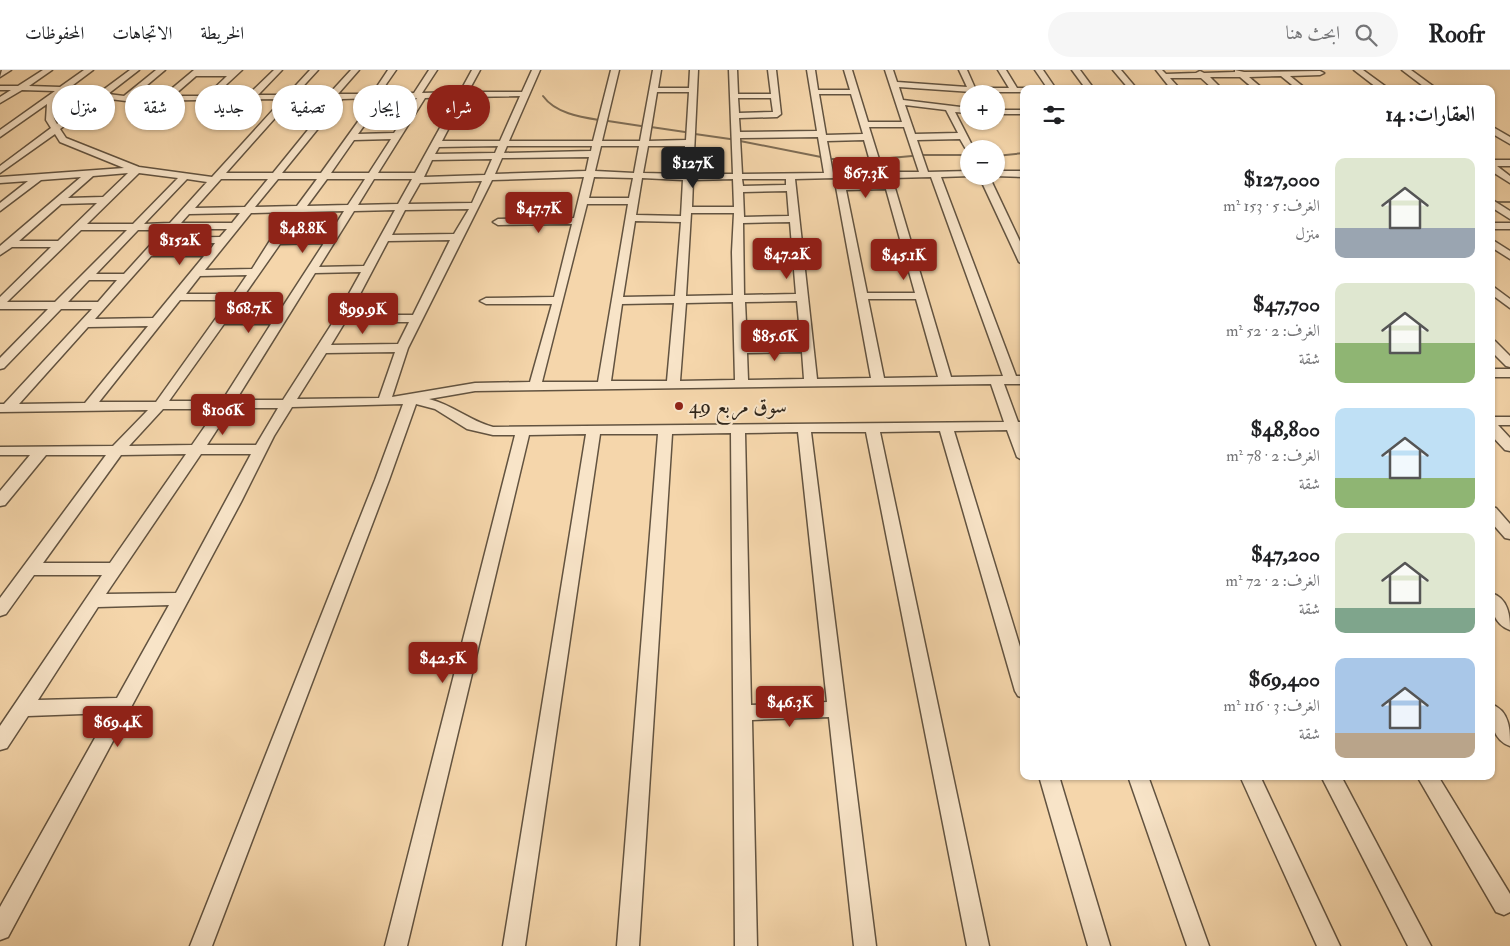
<!DOCTYPE html>
<html lang="ar">
<meta charset="utf-8">
<style>
:root{--surface:#fff;--page:#f6f6f6;--text:#202124;--muted:#757577;--line:#e0e0e0;--accent:#8f2418}
body{margin:0;font-family:"IM FELL Double Pica",Amiri,serif;background:var(--page);color:var(--text);direction:rtl;height:100vh;display:flex;flex-direction:column;font-size:19px;white-space:nowrap}
*{box-sizing:border-box;margin:0}
p{font-size:16px;color:var(--muted)}
.icon{flex:none;width:28px;height:28px;fill:none;stroke:currentColor;stroke-width:2;stroke-linecap:round;stroke-linejoin:round}
.map{position:relative;flex:1;overflow:hidden;direction:ltr}
.details{position:absolute;left:1020px;top:15px;width:475px;height:695px;display:flex;flex-direction:column;background:var(--surface);border-radius:10px;box-shadow:0 1px 4px #0004;direction:rtl}
.details>*{flex:none}
.guide{position:absolute;left:15px;top:15px;width:475px;height:45px;direction:rtl;display:flex;gap:10px}
.fabs{position:absolute;left:960px;top:15px;display:grid;gap:10px}
.fabs a{display:grid;place-items:center;width:45px;height:45px;border-radius:50%;background:var(--surface);box-shadow:0 1px 4px #0004;font-size:25px}
.price{position:absolute;translate:-50% -42px;padding:0 11px;border-radius:5px;background:var(--accent);color:#fff;font-size:16px;line-height:32px;filter:drop-shadow(0 1px 2px #0008)}
.price::after{content:'';position:absolute;left:50%;top:30px;width:15px;height:11px;margin-left:-8px;background:inherit;clip-path:polygon(0 0,100% 0,50% 100%)}
.price.selected{background:#222;color:#fff}
ul{padding:0;list-style:none}
li{display:flex;align-items:center;gap:15px;height:125px;padding:0 20px}
li span{display:grid;place-items:center;flex:none;width:140px;height:100px;border-radius:10px;color:#555}
li>.icon{margin-inline-start:auto}
span .icon{width:60px;height:60px;fill:#fffc;stroke-width:1}
li b{font-size:21px}
h2{display:flex;justify-content:space-between;align-items:center;height:60px;padding:0 20px;font-size:21px}
.tag{padding:0 18px;border-radius:22px;background:var(--surface);box-shadow:0 1px 4px #0004;font-size:18px;line-height:45px}
.tag.selected{background:var(--accent);color:#fff}
header{display:flex;align-items:center;gap:30px;box-sizing:border-box;height:70px;padding:0 25px;background:var(--surface);border-bottom:1px solid var(--line)}
header strong{font-size:24px}
nav{display:flex;gap:28px;margin-inline-start:auto;font-size:18px}
.search{width:350px;height:45px;background:var(--page);display:flex;align-items:center;gap:12px;box-sizing:border-box;padding:0 18px;border-radius:28px;color:var(--muted);font-size:19px}
.map>svg:first-child{display:block}
.lines{fill:none;stroke-linecap:round;stroke-linejoin:round}
.stream{stroke:#7e6c54;stroke-width:2}
.minor-casing{stroke:#625340;stroke-width:3}
.minor{fill:#f8e4c8;fill-rule:evenodd}
.poi-dot{fill:#8f2418;stroke:#f8e4c8;stroke-width:2}
.labels{text-anchor:middle;dominant-baseline:central;stroke-width:4;stroke-linejoin:round;paint-order:stroke}
.poi-label{font-size:21px;fill:#31271c;stroke:#f8e4c8;text-anchor:start}
</style>
<header>
<strong>Roofr</strong>
<div class="search"><svg class="icon" aria-label="search" viewBox="0 0 24 24"><circle cx="10" cy="10" r="6"/><path d="M15 15l6 6"/></svg>ابحث هنا</div>
<nav><a>الخريطة</a><a>الاتجاهات</a><a>المحفوظات</a></nav>
</header>
<div class="map">
<svg width="1510" height="876" viewBox="0 0 1510 876">
<rect width="100%" height="100%" fill="#f5d6ab"/>
<filter id="stains"><feTurbulence type="fractalNoise" baseFrequency=".004" numOctaves="4"/><feColorMatrix values="0 0 0 0 .2 0 0 0 0 .09 0 0 0 0 .02 0 0 0 .5 -.17"/></filter>
<radialGradient id="worn" r=".72"><stop offset=".6" stop-color="#630" stop-opacity="0"/><stop offset="1" stop-color="#630" stop-opacity=".3"/></radialGradient>
<g class="lines">
<g class="stream">
<path d="M543,26C555,43 580,47 599,50"/>
<path d="M608,51L641,56"/>
<path d="M651,57L685,62"/>
<path d="M695,64L730,69"/>
<path d="M740,71L821,87"/>
<path d="M923,85H967"/>
<path d="M996,86L1024,83"/>
<path d="M832,89L869,90"/>
<path d="M879,89L912,86"/>
<path d="M1497,132H1510"/>
</g>
<defs>
<g id="minor">
<path d="M2,0H11L0,7Z"/>
<path d="M43,0H52L29,16L60,17L84,0H93L69,18L99,23L130,0H139L108,24L124,26L156,0H165L134,26H163L194,0H242L215,25H248L274,0H282L258,25H287L310,0H318L296,24H329L351,0H359L338,24H372L388,0H396L380,23H414L429,0H437L422,23L460,22L472,0H480L468,22H522L532,0H540L509,71H593L611,0H619L602,71H640L653,0H661L658,18H689L690,0H698L693,104H733L729,0H737L738,24H771L768,0H776L781,44L777,47L739,48L740,62L817,61L807,0H815L818,20H850L844,0H852L868,52H902L885,0H893L897,12L967,17L959,0H967L975,18H1009L998,0H1006L1017,18H1027L1024,19V22H972L899,17L903,30L969,38V43L955,42L974,79L967,81L960,69L917,70L928,102L969,101V106H971L941,107L1016,306H1024V314H1004L1018,352H1024V360H1021L1024,367V391L1017,387L1007,360L954,361L1024,590V628L1018,626L1015,621L940,361L880,362L989,876H967L866,362H811L876,876H854L829,647L752,650L757,876H735L731,363L672,364L639,876H617L658,364H600L525,876H503L586,364L529,365L407,876H385L515,365H493L467,359L435,339L416,334L389,410L212,876H190L375,410L403,334L292,337L274,366L241,432L8,867L0,870V837L109,643L28,646L7,678L0,680V656L102,505H34L6,544L0,546V528L106,385H46L5,435L0,436V421L30,385H0V377L113,376L148,340L0,342V334H4L92,239H61L4,298L0,299V288L48,239H0V227L51,177H12L0,185V176L81,107L41,110L0,141V133L28,111L0,113V107L124,98L60,72L55,64L0,103V96L51,58L46,50L47,34L0,67V60L55,21L22,20L0,33V27L11,20H0V16H18ZM196,6H227L206,26H173ZM65,22L94,27L57,54C48,41 57,32 65,22ZM657,22H689L686,70L649,71ZM819,24H851L863,64L826,65ZM520,26L500,71H442L465,27ZM457,27L415,103H378L425,28ZM102,28L126,31L283,29L212,107L139,97L66,68L60,59ZM375,28L321,103H282L342,29ZM384,28H417L394,63L358,64ZM738,28H771L773,42L739,43ZM292,29H333L273,103H226ZM905,35L946,40L958,63L915,64ZM869,57H904L919,102H883ZM818,67L824,103L742,104L740,68ZM391,69L369,103H331L354,70ZM864,70L873,102L833,103L827,71ZM498,76L495,83L435,84L439,77ZM507,76H592L591,81L504,83ZM601,76H639L634,103L595,101ZM648,76H685L684,104L643,103ZM589,87L586,101L495,104L502,88ZM492,89L485,105L424,107L432,90ZM128,103L103,127L68,128L93,106ZM139,103L178,108L133,154H87ZM584,107L574,148L498,149L493,152L498,155L572,154L554,227L486,228L480,231L486,234H552L530,312L475,313L392,327L408,278L492,110ZM594,107L633,108L629,128H589ZM931,107L1003,306L951,307L892,108ZM642,108L683,110L681,146L636,145ZM835,108L836,117L871,308L817,309L795,109ZM844,108H883L885,113L845,114ZM187,109L207,112L170,153L144,154ZM221,109H268L245,137L195,138ZM278,109H317L297,136L255,137ZM327,109H365L348,135L307,136ZM374,109H412L398,134L358,135ZM733,109L734,137H692L693,110ZM742,109H786V115L743,116ZM482,111L472,133L408,134L420,113ZM886,119L915,223H867L846,120ZM787,121L789,146L744,147L743,122ZM97,133L58,171H19L61,134ZM587,134H628L598,312H542ZM469,139L454,164L392,165L405,140ZM395,140L364,196L319,197L354,141ZM344,141L328,167L285,168L303,142ZM293,142L271,169L252,199L205,200L251,143ZM240,143L232,153H181L189,144ZM691,143H734L732,182L733,225L686,226ZM635,151L681,152L675,226L623,227ZM790,152L796,224L744,225L743,153ZM175,159H227L220,167L168,168ZM81,160H127L55,232H7ZM138,160H164L124,204H96ZM450,170L413,245H349L388,171ZM215,173L210,180H157L162,174ZM324,173L276,247H229L280,174ZM151,186H204L153,248L95,249ZM361,202L335,249L283,330H236L315,203ZM247,205L234,224H186L200,206ZM89,210H117L98,232H68ZM868,229H916L938,307L884,308ZM180,230H229L156,332H99ZM797,231L801,274L747,275L745,232ZM733,232L735,310L680,311L686,233ZM674,233L667,311H611L622,234ZM345,252H409L398,274L331,275ZM224,254H271L222,331H169ZM148,256L85,333L19,334L88,257ZM395,282L379,328L297,329L326,283ZM802,282L804,309L748,310L747,283ZM991,314L1004,352L493,357C470,351 453,335 429,329L475,321ZM231,338H278L256,375H207ZM163,339H217L192,375L129,376ZM798,362L827,632L751,635L745,363ZM186,384L110,493H43L121,385ZM201,384H251L176,523L106,524ZM169,535L117,628L38,630L98,537Z"/>
<path d="M1035,0H1043L1056,19H1048Z"/>
<path d="M1072,0H1080L1094,19H1086Z"/>
<path d="M1113,0H1121L1137,19H1129Z"/>
<path d="M1156,0H1162L1166,4L1196,3L1200,1L1204,3L1235,2V0L1244,2L1320,1L1324,3L1320,5L1290,6L1306,19H1297L1281,6L1249,7L1263,19H1254L1240,7H1210L1222,19H1213L1201,8H1170L1180,19H1171Z"/>
<path d="M1354,0H1363L1389,19H1318L1322,17H1376Z"/>
<path d="M1402,0H1411L1437,19H1427Z"/>
<rect x="996" y="40" width="28" height="4"/>
<path d="M1491,56L1510,67V74L1491,63Z"/>
<path d="M1491,90H1510V96H1497L1510,106V113L1491,101Z"/>
<path d="M996,101H1024V107L994,106H996Z"/>
<path d="M979,106H989L1024,180V195L1019,192Z"/>
<path d="M1491,129L1510,141V149L1491,137Z"/>
<rect x="1491" y="153" width="19" height="6"/>
<path d="M1491,169L1510,181V189L1491,177Z"/>
<path d="M1491,215L1510,229V238L1491,224Z"/>
<path d="M1491,270L1495,271L1510,286V297L1506,296L1491,281Z"/>
<rect x="1491" y="299" width="19" height="8"/>
<path d="M1491,347H1510V355H1498L1510,368V381L1505,380L1491,365Z"/>
<path d="M1491,437L1496,438L1510,454V469L1505,468L1491,452Z"/>
<path d="M1491,523C1508,528 1510,545 1510,560C1493,554 1491,538 1491,523Z"/>
<path d="M1491,634C1510,641 1510,660 1510,676C1492,670 1491,651 1491,634Z"/>
<path d="M1039,706H1059L1110,876H1088Z"/>
<path d="M1128,706H1148L1209,876H1187Z"/>
<path d="M1240,706H1260L1340,876H1317Z"/>
<path d="M1321,706H1341L1431,876H1408Z"/>
<path d="M1417,706H1438L1510,824V842L1504,845L1496,842Z"/>
</g>
</defs>
<use href="#minor" class="minor-casing"/>
<use href="#minor" class="minor"/>
</g>
<circle class="poi-dot" cx="679" cy="336" r="5"/>
<g class="labels">
<g class="poi-label">
<text x="689" y="336">سوق مربع 49</text>
</g>
</g>
<rect width="100%" height="100%" filter="url(#stains)"/>
<rect width="100%" height="100%" fill="url(#worn)"/>
</svg>
<div class="fabs">
<a>+</a>
<a>−</a>
</div>
<b class="price selected" style="left:693px;top:119px">$127K</b>
<b class="price" style="left:866px;top:129px">$67.3K</b>
<b class="price" style="left:539px;top:164px">$47.7K</b>
<b class="price" style="left:303px;top:184px">$48.8K</b>
<b class="price" style="left:180px;top:196px">$152K</b>
<b class="price" style="left:787px;top:210px">$47.2K</b>
<b class="price" style="left:904px;top:211px">$45.1K</b>
<b class="price" style="left:249px;top:264px">$68.7K</b>
<b class="price" style="left:363px;top:265px">$99.9K</b>
<b class="price" style="left:775px;top:292px">$85.6K</b>
<b class="price" style="left:223px;top:366px">$106K</b>
<b class="price" style="left:443px;top:614px">$42.5K</b>
<b class="price" style="left:790px;top:658px">$46.3K</b>
<b class="price" style="left:118px;top:678px">$69.4K</b>
<div class="guide">
<a class="tag selected">شراء</a>
<a class="tag">إيجار</a>
<a class="tag">تصفية</a>
<a class="tag">جديد</a>
<a class="tag">شقة</a>
<a class="tag">منزل</a>
</div>
<section class="details">
<h2>العقارات: 14<svg class="icon" aria-label="filters" viewBox="0 0 24 24"><path d="M4 7h16M4 17h16"/><circle cx="9" cy="7" r="2"/><circle cx="15" cy="17" r="2"/></svg></h2>
<ul>
<li><span style="background:linear-gradient(#dfe7d0 70%,#9aa5b1 0)"><svg class="icon" aria-label="home" viewBox="0 0 24 24"><path d="M3 11l9-7 9 7M6 9v11h12V9"/></svg></span><div><b>$127,000</b><p>الغرف: 5 · 153 m²</p><p>منزل</p></div></li>
<li><span style="background:linear-gradient(#dfe7d0 60%,#8fb573 0)"><svg class="icon" aria-label="home" viewBox="0 0 24 24"><path d="M3 11l9-7 9 7M6 9v11h12V9"/></svg></span><div><b>$47,700</b><p>الغرف: 2 · 52 m²</p><p>شقة</p></div></li>
<li><span style="background:linear-gradient(#bfe0f5 70%,#8fb573 0)"><svg class="icon" aria-label="home" viewBox="0 0 24 24"><path d="M3 11l9-7 9 7M6 9v11h12V9"/></svg></span><div><b>$48,800</b><p>الغرف: 2 · 78 m²</p><p>شقة</p></div></li>
<li><span style="background:linear-gradient(#dfe7d0 75%,#7fa58c 0)"><svg class="icon" aria-label="home" viewBox="0 0 24 24"><path d="M3 11l9-7 9 7M6 9v11h12V9"/></svg></span><div><b>$47,200</b><p>الغرف: 2 · 72 m²</p><p>شقة</p></div></li>
<li><span style="background:linear-gradient(#a9c7e8 75%,#b9a48a 0)"><svg class="icon" aria-label="home" viewBox="0 0 24 24"><path d="M3 11l9-7 9 7M6 9v11h12V9"/></svg></span><div><b>$69,400</b><p>الغرف: 3 · 116 m²</p><p>شقة</p></div></li>
</ul>
</section>
</div>
